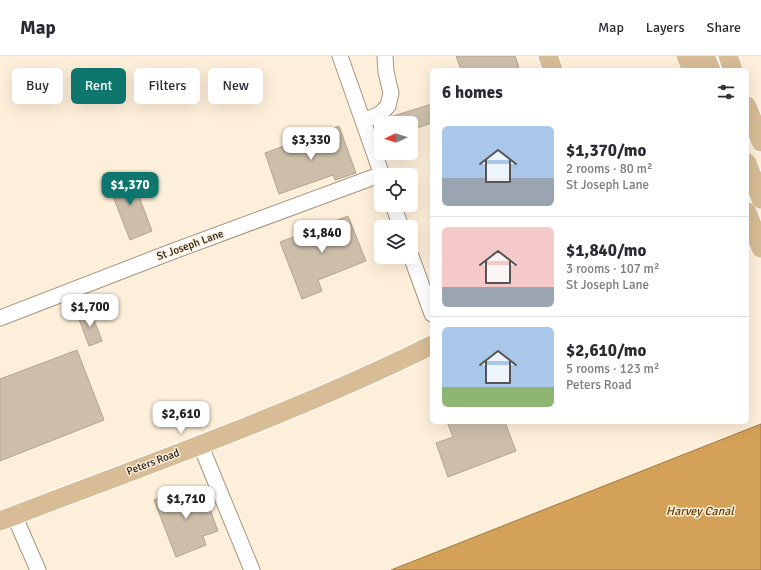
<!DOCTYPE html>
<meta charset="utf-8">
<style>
:root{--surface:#fff;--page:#f7f7f7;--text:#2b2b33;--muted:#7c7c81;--line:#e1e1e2;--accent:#0f766e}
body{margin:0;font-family:Signika,sans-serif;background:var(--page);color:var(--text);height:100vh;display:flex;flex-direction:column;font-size:15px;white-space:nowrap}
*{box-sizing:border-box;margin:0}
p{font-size:13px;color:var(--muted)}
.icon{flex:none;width:22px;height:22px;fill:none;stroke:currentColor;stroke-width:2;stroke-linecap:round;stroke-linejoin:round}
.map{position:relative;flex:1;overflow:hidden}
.drawer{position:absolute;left:430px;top:12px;width:319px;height:356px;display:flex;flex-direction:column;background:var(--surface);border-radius:6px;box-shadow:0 4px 16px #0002}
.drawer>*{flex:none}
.banner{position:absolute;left:12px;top:12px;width:358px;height:36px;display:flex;gap:8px}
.needle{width:26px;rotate:266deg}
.fabs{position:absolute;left:374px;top:60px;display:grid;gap:8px}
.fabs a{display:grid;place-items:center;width:44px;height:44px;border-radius:6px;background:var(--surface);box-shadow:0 4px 16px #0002;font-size:20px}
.price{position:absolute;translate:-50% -34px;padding:0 9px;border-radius:8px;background:#fff;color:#222;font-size:13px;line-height:26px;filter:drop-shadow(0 1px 2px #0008)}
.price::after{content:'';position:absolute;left:50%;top:24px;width:12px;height:9px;margin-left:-6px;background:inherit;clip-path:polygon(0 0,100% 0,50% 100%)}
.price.current{background:var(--accent);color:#fff}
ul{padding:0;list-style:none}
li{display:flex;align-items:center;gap:12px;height:100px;padding:0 12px}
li+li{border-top:1px solid var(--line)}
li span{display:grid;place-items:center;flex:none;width:112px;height:80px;border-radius:6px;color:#555}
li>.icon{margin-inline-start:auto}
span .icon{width:48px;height:48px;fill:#fffc;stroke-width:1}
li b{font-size:17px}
h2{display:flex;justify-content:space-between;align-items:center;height:48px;padding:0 12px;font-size:17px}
.tag{padding:0 14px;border-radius:6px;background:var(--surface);box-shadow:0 4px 16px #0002;font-size:14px;line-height:36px}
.tag.current{background:var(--accent);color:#fff}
header{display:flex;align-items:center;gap:24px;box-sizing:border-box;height:56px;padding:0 20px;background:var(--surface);border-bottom:1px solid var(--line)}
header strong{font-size:19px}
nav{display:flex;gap:22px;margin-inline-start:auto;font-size:14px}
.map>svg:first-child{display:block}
.water{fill:#d4a158;stroke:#9f7944}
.building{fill:#cdbeaa;stroke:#b4a591}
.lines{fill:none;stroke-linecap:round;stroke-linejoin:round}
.minor-casing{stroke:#a49582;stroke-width:17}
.major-casing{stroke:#fff;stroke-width:21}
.minor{stroke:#fff;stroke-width:15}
.major{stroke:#d7bc95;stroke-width:19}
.major-bridge-casing{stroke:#fff;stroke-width:21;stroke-linecap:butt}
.major-bridge{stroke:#d7bc95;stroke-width:19}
.labels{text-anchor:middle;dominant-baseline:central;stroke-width:3;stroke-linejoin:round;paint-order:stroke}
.street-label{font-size:11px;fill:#221c15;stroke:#feefda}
.water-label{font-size:12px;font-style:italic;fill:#5f3e00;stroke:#feefda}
</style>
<header>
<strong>Map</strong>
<nav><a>Map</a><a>Layers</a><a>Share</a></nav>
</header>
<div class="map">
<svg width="761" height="514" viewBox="0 0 761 514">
<rect width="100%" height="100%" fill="#feefda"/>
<path class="water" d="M761,368V514H391Z"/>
<g class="building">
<path d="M456,0H515L519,11L511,14H461Z"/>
<path d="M432,48V67L411,74V67H382L390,61Z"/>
<path d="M339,70L356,117L335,124L333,119L279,138L265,97Z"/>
<path d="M130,116L152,175L130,184L107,125Z"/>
<path d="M348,160L366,205L318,224L322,235L302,243L280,186Z"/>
<path d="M90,253L102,285L89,290L77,258Z"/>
<path d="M77,294L104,364L0,405V323Z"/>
<path d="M447,366H505L516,395L448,421L436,387L453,381Z"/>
<path d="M184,432L187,441L203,435L218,475L203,480L206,489L176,501L154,444Z"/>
</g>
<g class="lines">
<defs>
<g id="minor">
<path d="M340,0L382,119"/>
<path d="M363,65L380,58L388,50L391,37L386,16L385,0"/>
<path d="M393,149L401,171"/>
<path d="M411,200L432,258"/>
<path d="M0,262L171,196L382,118"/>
<path d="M200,388L252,514"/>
<path d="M14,459L38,514"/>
</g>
<g id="major">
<path d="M548,0L553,14"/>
<path d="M686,0L692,14"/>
<path d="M705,0L711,14"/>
<path d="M728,0L733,14"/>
<path d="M747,50L761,86"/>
<path d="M0,465C145,409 293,358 432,289"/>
</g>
</defs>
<use href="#minor" class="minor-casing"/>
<use href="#major" class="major-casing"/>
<use href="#minor" class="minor"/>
<use href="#major" class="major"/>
<defs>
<g id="major-bridge">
<path d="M747,107L761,143"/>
<path d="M747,156L761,192"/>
</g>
</defs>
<use href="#major-bridge" class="major-bridge-casing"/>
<use href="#major-bridge" class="major-bridge"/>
</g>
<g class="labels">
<g class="street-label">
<text transform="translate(190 189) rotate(-20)">St Joseph Lane</text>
<text transform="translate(153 406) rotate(-21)">Peters Road</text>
</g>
<g class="water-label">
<text x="700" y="455">Harvey Canal</text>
</g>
</g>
</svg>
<div class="fabs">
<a><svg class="needle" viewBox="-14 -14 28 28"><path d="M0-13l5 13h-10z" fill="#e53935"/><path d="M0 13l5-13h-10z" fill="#7c7c81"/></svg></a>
<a><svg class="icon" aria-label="locate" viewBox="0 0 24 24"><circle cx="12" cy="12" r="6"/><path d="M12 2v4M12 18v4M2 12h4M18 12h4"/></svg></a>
<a><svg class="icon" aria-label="layers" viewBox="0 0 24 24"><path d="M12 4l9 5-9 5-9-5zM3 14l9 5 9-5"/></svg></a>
</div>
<b class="price" style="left:311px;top:105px">$3,330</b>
<b class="price current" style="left:130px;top:150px">$1,370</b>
<b class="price" style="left:322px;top:198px">$1,840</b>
<b class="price" style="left:90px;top:272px">$1,700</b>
<b class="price" style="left:181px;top:379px">$2,610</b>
<b class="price" style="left:186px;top:464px">$1,710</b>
<div class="banner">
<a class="tag">Buy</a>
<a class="tag current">Rent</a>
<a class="tag">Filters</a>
<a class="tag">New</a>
</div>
<section class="drawer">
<h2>6 homes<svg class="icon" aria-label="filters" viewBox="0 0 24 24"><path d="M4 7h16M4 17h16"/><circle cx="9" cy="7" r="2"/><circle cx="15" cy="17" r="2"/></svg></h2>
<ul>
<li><span style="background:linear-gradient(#a9c7e8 65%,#9aa5b1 0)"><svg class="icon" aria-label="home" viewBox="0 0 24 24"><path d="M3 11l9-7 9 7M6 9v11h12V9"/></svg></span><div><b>$1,370/mo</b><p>2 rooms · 80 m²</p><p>St Joseph Lane</p></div></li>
<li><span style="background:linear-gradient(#f6c9c9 75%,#9aa5b1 0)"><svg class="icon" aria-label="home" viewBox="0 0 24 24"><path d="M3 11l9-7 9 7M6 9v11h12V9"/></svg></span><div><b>$1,840/mo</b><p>3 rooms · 107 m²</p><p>St Joseph Lane</p></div></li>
<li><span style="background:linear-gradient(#a9c7e8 75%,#8fb573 0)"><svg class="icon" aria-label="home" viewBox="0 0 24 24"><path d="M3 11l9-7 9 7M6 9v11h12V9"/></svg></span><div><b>$2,610/mo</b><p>5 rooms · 123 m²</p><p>Peters Road</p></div></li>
</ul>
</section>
</div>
